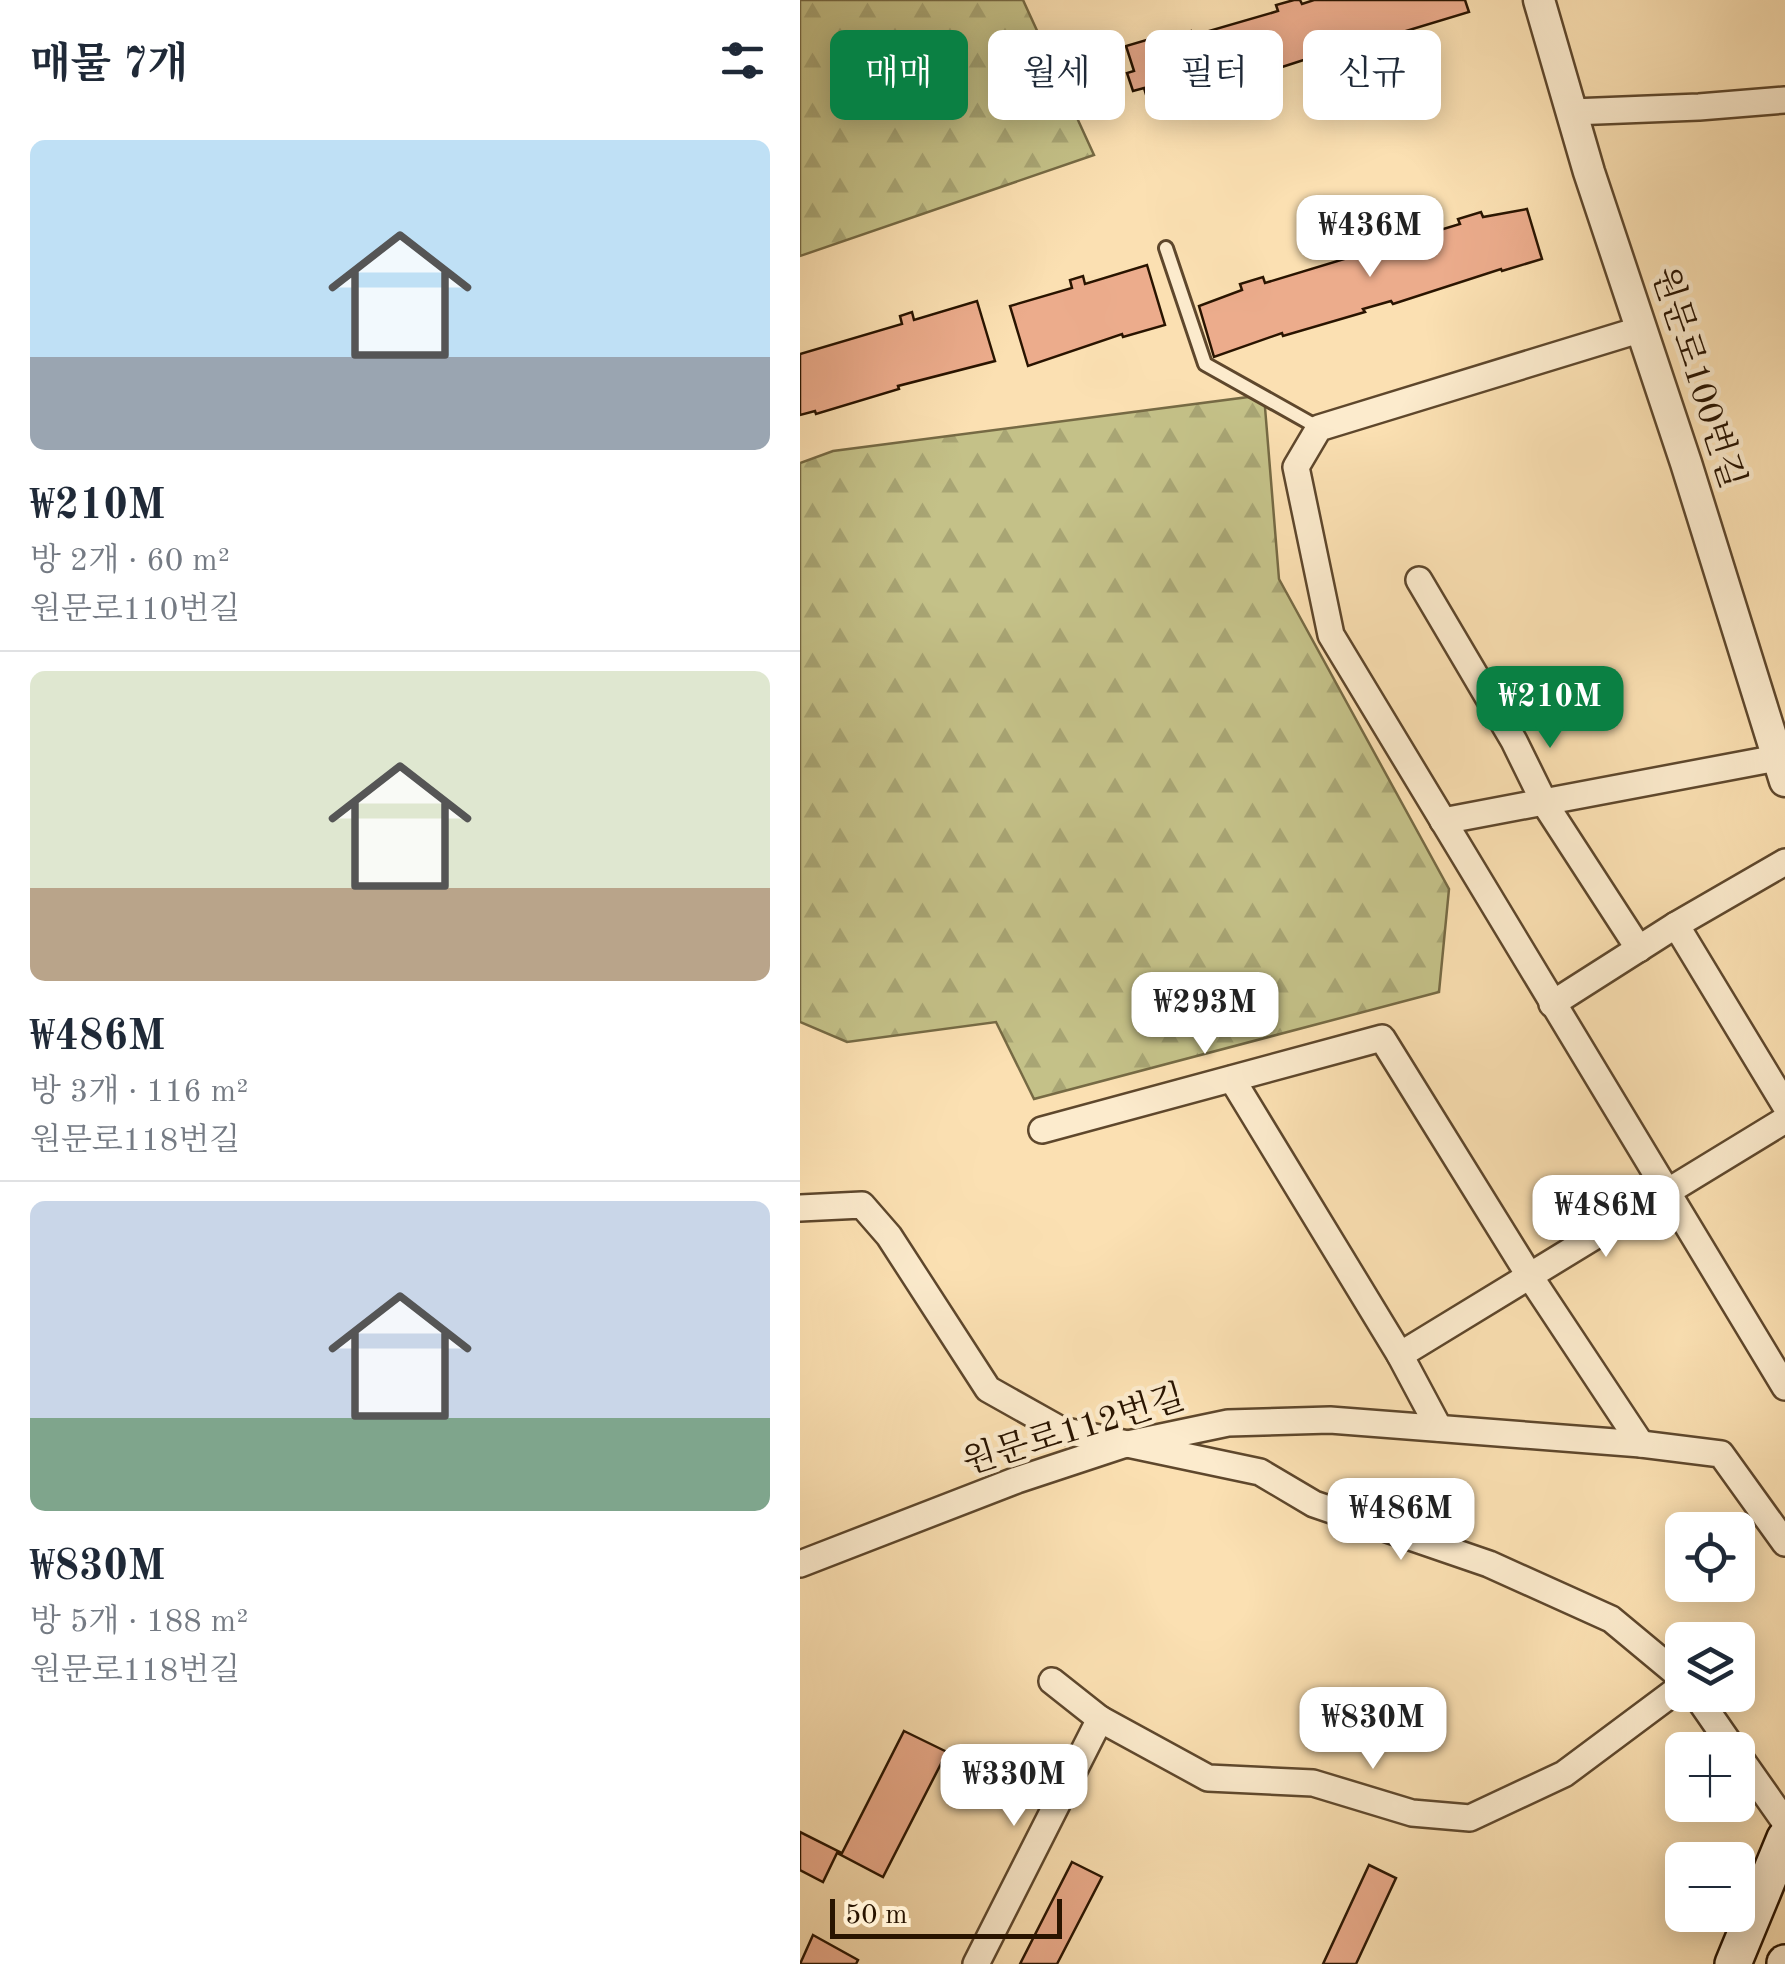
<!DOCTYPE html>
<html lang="ko">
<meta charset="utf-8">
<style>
:root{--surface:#fff;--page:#f6f6f7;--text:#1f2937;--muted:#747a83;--line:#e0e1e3;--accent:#0b8043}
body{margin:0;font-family:"Old Standard TT","Noto Serif KR",serif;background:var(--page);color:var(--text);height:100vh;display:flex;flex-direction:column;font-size:38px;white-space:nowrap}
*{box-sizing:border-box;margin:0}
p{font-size:32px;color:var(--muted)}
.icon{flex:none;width:55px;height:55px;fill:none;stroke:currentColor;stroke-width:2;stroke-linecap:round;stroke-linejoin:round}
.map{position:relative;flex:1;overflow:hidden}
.details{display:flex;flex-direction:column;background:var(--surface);width:800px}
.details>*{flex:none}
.hud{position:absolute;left:30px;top:30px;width:805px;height:90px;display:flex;gap:20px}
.tools{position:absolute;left:865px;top:1512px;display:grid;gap:20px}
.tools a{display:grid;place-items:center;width:90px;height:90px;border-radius:15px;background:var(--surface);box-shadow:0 5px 25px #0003;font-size:50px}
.scale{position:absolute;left:30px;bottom:25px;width:232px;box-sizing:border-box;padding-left:10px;border:5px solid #291400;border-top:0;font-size:28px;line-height:35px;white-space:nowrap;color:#291400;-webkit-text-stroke:8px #fcebcd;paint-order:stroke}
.price{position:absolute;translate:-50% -85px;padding:0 22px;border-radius:20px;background:#fff;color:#222;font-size:32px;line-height:65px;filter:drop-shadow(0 2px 5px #0008)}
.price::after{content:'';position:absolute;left:50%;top:60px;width:30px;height:22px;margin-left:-15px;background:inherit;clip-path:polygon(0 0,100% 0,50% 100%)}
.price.selected{background:var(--accent);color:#fff}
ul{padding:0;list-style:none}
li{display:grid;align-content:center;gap:20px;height:530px;padding:0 30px}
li+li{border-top:2px solid var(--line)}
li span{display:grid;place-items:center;height:310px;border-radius:15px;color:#555}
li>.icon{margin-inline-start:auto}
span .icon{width:180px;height:180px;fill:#fffc;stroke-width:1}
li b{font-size:42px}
h2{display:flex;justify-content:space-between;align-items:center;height:120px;padding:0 30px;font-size:42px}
.chip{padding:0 35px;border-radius:15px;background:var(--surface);box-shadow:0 5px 25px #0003;font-size:35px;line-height:90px}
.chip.selected{background:var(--accent);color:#fff}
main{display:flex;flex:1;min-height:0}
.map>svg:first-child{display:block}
.forest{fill:url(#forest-firs);stroke:#766a44;stroke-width:2.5}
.building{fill:#ecac8c;stroke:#291400;stroke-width:2.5}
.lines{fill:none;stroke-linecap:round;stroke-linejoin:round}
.service-casing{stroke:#5e472c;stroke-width:18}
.minor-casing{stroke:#5e472c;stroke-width:30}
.tertiary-casing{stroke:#5e472c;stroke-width:35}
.secondary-casing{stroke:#291400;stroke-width:40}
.service{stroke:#fcebcd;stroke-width:12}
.minor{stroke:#fcebcd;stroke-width:25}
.tertiary{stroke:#fcebcd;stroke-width:30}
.secondary{stroke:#fcebcd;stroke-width:35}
.labels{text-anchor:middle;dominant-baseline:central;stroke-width:9;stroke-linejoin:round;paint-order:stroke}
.street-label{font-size:35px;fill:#291400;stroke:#fcebcd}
</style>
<main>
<section class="details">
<h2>매물 7개<svg class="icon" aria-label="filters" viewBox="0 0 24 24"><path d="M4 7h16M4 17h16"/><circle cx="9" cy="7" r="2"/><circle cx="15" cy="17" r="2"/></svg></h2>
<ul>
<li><span style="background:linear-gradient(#bfe0f5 70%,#9aa5b1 0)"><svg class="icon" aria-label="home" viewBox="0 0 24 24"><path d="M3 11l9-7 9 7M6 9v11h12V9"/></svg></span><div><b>₩210M</b><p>방 2개 · 60 m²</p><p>원문로110번길</p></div></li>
<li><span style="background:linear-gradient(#dfe7d0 70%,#b9a48a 0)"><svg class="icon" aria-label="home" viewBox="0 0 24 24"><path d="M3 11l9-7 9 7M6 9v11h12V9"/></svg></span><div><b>₩486M</b><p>방 3개 · 116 m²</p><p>원문로118번길</p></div></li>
<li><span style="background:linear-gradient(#c9d6e8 70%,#7fa58c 0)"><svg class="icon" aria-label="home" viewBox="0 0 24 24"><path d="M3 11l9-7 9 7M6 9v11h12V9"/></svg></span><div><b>₩830M</b><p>방 5개 · 188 m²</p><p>원문로118번길</p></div></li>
</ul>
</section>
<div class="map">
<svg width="985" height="1964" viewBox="0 0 985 1964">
<defs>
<pattern id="forest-firs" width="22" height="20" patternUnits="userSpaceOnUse" patternTransform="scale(2.5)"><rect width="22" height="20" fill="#c4c188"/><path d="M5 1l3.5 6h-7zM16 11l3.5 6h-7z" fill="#a8a574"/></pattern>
</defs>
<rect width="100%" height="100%" fill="#fbe0b2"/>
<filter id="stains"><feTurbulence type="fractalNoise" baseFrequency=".002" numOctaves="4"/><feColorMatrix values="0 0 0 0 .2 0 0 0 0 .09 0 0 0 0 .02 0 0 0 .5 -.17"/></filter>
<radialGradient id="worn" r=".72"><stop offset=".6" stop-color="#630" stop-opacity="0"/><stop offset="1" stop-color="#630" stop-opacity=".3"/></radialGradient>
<g class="forest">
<path d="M0,0H223L294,155L0,256Z"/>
<path d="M464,395L479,579L649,889L639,992L234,1099L196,1022L47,1042L0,1022V463L33,451Z"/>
</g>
<g class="building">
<path d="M494,0H500L502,4L514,0H665L669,12L520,57L519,55L411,90L410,87L377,97L379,100L350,108L344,88L333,91L327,73L334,71L326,46L360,36L364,48L370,46L367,38L391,31L392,36L478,11L476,5Z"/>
<path d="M727,209L742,259L702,271L701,269L593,304L591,301L563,309L565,312L483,336L482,333L414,357L399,306L442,290L440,284L463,277L465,283L551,257L549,252L572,245L574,250L660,224L658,219L681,212L683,217Z"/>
<path d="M347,265L365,325L323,337L322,334L228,366L210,306L272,288L270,280L283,276L285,284Z"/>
<path d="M177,301L195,361L98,386L99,389L16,414L15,411L0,415V354L102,324L100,316L112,312L114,320Z"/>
<path d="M104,1731L147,1752L83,1877L37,1853L23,1882L0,1870V1832L42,1853Z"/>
<path d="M272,1862L302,1877L257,1964H220Z"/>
<path d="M569,1865L596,1878L556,1964H523Z"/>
<path d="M13,1935L58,1960L56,1964H0Z"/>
</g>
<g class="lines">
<defs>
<path id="service" d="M366,248L405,364L519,428"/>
<g id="minor">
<path d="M772,112L899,107L985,100"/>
<path d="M842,329L519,428L496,467L531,635L985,1387"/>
<path d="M619,580L714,741L745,804L839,949"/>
<path d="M643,821L977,758"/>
<path d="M876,925L985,1105"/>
<path d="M752,1004L876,925L985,862"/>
<path d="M432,1079L600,1355L639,1428"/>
<path d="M242,1130L582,1038L729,1275L841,1444"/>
<path d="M0,1208L62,1205L89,1236L188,1389L261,1430L460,1472L514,1504L689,1564L811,1619L882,1678"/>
<path d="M600,1355L985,1120"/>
<path d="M0,1564L217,1480L323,1445L428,1423L530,1420L841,1444L921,1454L985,1543"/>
<path d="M252,1681L300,1719L408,1778L513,1783L612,1813L670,1818L764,1774L882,1686"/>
<path d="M896,1695L934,1750"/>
<path d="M938,1755L985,1822"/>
<path d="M176,1964L300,1719"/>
</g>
<path id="tertiary" d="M739,0L789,172L886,463L985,781"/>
<g id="secondary">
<path d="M933,1964L985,1838"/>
<path d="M985,1964V1963"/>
</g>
</defs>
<use href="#service" class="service-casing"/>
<use href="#minor" class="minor-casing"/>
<use href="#tertiary" class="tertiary-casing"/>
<use href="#secondary" class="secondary-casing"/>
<use href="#service" class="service"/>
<use href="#minor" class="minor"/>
<use href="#tertiary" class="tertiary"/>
<use href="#secondary" class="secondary"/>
</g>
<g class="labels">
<g class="street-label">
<text transform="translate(897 378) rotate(72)">원문로100번길</text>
<text transform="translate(274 1431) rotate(-17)">원문로112번길</text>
</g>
</g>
<rect width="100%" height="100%" filter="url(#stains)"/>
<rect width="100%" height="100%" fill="url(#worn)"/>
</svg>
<div class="tools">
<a><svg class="icon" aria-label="locate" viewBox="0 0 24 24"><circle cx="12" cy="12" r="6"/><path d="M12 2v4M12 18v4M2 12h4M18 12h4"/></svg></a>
<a><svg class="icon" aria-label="layers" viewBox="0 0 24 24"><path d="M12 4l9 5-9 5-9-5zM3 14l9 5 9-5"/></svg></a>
<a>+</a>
<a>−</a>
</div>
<div class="scale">50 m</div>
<b class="price" style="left:570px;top:280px">₩436M</b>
<b class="price selected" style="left:750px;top:751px">₩210M</b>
<b class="price" style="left:405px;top:1057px">₩293M</b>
<b class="price" style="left:806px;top:1260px">₩486M</b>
<b class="price" style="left:601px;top:1563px">₩486M</b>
<b class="price" style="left:573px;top:1772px">₩830M</b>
<b class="price" style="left:214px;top:1829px">₩330M</b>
<div class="hud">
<a class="chip selected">매매</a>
<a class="chip">월세</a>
<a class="chip">필터</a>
<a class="chip">신규</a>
</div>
</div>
</main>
